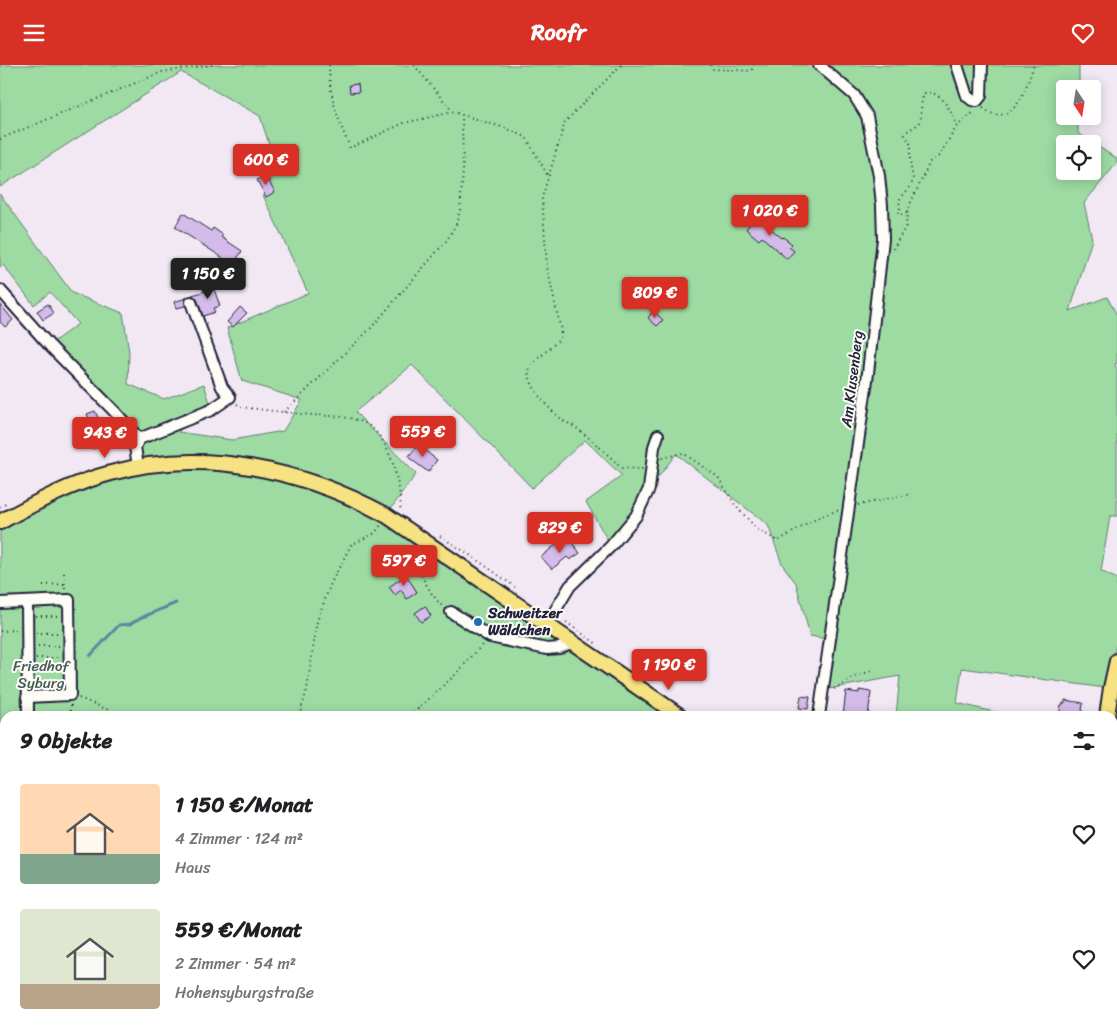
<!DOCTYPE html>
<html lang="de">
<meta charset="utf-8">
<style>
:root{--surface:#fff;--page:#f2f2f2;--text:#202124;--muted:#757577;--accent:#d93025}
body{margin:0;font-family:Sriracha,sans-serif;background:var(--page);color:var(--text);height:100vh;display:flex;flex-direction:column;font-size:19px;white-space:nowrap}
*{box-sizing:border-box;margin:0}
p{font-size:16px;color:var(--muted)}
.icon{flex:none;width:28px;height:28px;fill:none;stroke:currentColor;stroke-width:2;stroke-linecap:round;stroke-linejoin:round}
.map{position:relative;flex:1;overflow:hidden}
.details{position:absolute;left:0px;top:646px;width:1118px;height:321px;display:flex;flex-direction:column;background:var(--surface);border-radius:15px 15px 0 0;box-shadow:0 2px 12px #0003}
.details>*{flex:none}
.needle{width:32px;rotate:168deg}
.buttons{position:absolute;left:1056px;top:15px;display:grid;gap:10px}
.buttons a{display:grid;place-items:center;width:45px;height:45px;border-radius:5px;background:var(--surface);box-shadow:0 2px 12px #0003;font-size:25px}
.price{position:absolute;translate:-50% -42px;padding:0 11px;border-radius:5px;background:var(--accent);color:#fff;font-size:16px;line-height:32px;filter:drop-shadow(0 1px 2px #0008)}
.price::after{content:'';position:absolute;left:50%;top:30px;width:15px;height:11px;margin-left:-8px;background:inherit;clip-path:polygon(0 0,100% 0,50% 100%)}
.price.on{background:#222;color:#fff}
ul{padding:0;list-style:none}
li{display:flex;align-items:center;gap:15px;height:125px;padding:0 20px}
li span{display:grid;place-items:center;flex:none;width:140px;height:100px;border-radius:5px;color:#555}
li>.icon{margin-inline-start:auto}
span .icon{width:60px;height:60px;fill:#fffc;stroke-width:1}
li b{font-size:21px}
h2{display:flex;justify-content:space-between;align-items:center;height:60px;padding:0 20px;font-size:21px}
header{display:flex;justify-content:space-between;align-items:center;height:65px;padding:0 20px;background:var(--accent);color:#fff;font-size:22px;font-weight:700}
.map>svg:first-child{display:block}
.green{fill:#9ddba3;stroke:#607e6f;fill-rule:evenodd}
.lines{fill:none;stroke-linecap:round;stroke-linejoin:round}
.stream{stroke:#5c88a0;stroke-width:3}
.building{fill:#d5bbea;stroke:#22223b}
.minor-casing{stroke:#22223b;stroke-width:14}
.major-casing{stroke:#22223b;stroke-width:18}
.path{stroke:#22223b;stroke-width:2;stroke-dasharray:1 4;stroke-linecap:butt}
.minor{stroke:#fdfcf7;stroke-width:10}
.major{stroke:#f7e281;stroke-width:14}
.poi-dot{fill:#1f6fb2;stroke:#fdfcf7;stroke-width:2}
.labels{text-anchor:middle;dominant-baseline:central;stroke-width:4;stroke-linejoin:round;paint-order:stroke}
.street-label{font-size:15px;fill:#22223b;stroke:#fdfcf7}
.poi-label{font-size:15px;font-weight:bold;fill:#22223b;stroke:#fdfcf7;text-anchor:start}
.park-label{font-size:15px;fill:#475a5a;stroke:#fdfcf7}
</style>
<header><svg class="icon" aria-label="menu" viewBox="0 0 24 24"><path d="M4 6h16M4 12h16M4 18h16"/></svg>Roofr<svg class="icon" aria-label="heart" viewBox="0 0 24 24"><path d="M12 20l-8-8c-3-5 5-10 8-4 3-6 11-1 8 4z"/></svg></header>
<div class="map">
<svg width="1117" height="967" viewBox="0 0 1117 967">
<rect width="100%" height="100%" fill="#f1e8f3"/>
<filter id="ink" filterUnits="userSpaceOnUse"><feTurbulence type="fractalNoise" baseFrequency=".02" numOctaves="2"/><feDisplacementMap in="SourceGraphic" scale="10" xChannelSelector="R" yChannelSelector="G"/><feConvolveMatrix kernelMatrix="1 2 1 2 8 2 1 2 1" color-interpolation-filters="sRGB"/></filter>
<g filter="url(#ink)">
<path class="green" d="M0,0H1079V24H1065V51H1078V68L1117,94V98L1084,138L1092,174L1070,246L1107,232L1117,250V298L1115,299L1117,306V451H1110L1101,506L1117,514V576L1105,623L962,603L957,638L1010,651H896L900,611L823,625L831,575L810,571L796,518L782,499L768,460L676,389L649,424L611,481L586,437L622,411L585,375L532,423L412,300L355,347L416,409L387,449L680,651H5V962H1007L1009,967H0V457L138,401L139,374L49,280L78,259L50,227L34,240L3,200L0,202V129L72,228L123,248L129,287L128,319L164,334L204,319L210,338L178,367L232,375L283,366L302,335L242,316L227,263L308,228L263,130L277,104L260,51L181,7L0,122ZM1065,79H1092V106H1065Z"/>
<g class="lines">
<g class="stream">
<path d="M90,591L119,560L130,559L145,551L176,538"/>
<path d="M73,967L76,962"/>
</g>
</g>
<g class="building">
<path d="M358,19L359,27L350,28L349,20Z"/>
<path d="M266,111L275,127L266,132L257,115Z"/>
<path d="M183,148L211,166L213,163L216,165L223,170L221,172L242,186L226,211L215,205L223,193L175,162Z"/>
<path d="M756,152L782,173L783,172L792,179L789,182L794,186L787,194L762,172L759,175L746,164Z"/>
<path d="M210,213L220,241L213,243L215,247L203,251L197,234L192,230L203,227Z"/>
<path d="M186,233L185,241L176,243L174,237Z"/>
<path d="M0,239L13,255L5,262L0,257Z"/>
<path d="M48,239L54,248L43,255L37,246Z"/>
<path d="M240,242L247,248L233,262L227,257Z"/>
<path d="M653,246L663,255L657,261L648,253Z"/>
<path d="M95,346L103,364L111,361L117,373L93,384L91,380L89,381L85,372L78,376L74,367L92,360L87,349Z"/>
<path d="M418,380L437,395L428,407L408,392Z"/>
<path d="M570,475L580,488L570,495L567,492L552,504L541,492L558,478L561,482Z"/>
<path d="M406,510L417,527L407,534L401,525L395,530L389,522Z"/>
<path d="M425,541L431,551L421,557L415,548Z"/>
<path d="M859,625L871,627L868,651H843L846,626L859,628Z"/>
<path d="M801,631L810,632L808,644L799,643Z"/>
<path d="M1065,635L1083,638L1082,646L1087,651H1059L1061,640H1062L1063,638H1065Z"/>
</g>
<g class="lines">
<defs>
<g id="minor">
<path d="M957,0L967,31L972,35L977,36L981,31L982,0"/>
<path d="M0,225L49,280L116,348L139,374L135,382L138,401"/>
<path d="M139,374L211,345L230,332L222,322L191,237"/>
<path d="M27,537L28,651"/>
<path d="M0,538L69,535L70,630L27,632"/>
<path d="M451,547L490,572L547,584L559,583L573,577"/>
<path d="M547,559L570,521L611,481L636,451L649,424L654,382L658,370"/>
<path d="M819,651L868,308L883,174L882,140L879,111L867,51L854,30L819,0"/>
<path d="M1112,837L1117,838"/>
</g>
<g id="major">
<path d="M0,457C35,438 72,418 111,408C204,382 303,405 386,450L680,651"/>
<path d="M1107,651L1111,623L1117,596"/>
<path d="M1007,962L1009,967"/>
<path d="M1108,962V967"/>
</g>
</defs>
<use href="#minor" class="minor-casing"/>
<use href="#major" class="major-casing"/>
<g class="path">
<path d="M329,0C329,32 338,54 350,83L404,58L453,47"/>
<path d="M414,0L453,47L505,63L526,72L548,111"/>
<path d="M621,0L565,57L542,133L547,202L561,266L560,274L533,298L528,307C532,326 548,344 564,356C569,359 574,361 578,364C593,376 608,389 621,403L643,404"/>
<path d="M710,0L712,4L751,6L754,0"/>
<path d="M983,43C1014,67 1026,22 1034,0"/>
<path d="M0,74L162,7L212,0"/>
<path d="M907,148L899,150L898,148L900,143L899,135L911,121L913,114L910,96V78L905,70L906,67L919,59C924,48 918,39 925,28C941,24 953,49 957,61"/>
<path d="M893,184L906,161L907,148L911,137L930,97L939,91L957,61L975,46"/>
<path d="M237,339L241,342C265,345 289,348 313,350C329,351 348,351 363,357C379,364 390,387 394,403C397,416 402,431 400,445"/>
<path d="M284,347L371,263L447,175L456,159L460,145L463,106L462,50"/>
<path d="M662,393L683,388L718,412L735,440L757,464L778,476L819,452L839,445"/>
<path d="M858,440L912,429"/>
<path d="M0,442L7,438"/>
<path d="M440,471L473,492L515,522"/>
<path d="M412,482C416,503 428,527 443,542"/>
<path d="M64,508L65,526"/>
<path d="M43,520L65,519"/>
<path d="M495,540L506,549L530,564"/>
<path d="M36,551H59"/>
<path d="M566,557L597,579"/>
<path d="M0,566L17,565"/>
<path d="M36,568H59"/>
<path d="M38,581H61"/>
<path d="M36,593H59"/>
<path d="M37,605L59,603"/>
<path d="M37,618L60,617"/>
<path d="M834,624L859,610L871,606"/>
<path d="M79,633L111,646V651"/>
<path d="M71,640V651"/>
<path d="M299,651L307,625L317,556L331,518L351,480L375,468L381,460"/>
<path d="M410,651L455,610L483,579"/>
<path d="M0,692H5"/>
<path d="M0,726H5"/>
<path d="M0,886L5,883"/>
<path d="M0,945L5,947"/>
<path d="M33,962L39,967"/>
<path d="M814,962V967"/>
<path d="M473,967L478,962"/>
<path d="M613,967V962"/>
</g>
<use href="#minor" class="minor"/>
<use href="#major" class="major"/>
</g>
</g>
<circle class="poi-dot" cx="478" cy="557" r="5"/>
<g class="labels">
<g class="street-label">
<text transform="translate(852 314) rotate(-83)">Am Klusenberg</text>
</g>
<g class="poi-label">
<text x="488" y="548">Schweitzer<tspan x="488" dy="17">Wäldchen</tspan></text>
</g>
<g class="park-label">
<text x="41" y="601">Friedhof<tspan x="41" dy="17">Syburg</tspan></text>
</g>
</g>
</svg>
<div class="buttons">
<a><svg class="needle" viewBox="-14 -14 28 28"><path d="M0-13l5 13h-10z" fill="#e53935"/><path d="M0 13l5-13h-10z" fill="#757577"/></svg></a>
<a><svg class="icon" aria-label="locate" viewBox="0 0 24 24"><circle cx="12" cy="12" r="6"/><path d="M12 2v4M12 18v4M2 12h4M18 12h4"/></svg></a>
</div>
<b class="price" style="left:266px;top:121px">600 €</b>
<b class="price" style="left:770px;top:172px">1 020 €</b>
<b class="price on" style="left:208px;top:235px">1 150 €</b>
<b class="price" style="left:655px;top:254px">809 €</b>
<b class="price" style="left:423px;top:393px">559 €</b>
<b class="price" style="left:105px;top:394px">943 €</b>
<b class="price" style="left:560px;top:489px">829 €</b>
<b class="price" style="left:404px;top:522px">597 €</b>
<b class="price" style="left:669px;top:626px">1 190 €</b>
<section class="details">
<h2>9 Objekte<svg class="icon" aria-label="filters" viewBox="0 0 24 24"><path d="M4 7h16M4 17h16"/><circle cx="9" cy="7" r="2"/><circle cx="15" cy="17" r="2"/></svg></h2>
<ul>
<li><span style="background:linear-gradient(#ffd9b3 70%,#7fa58c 0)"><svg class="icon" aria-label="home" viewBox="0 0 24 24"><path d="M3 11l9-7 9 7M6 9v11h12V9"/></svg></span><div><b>1 150 €/Monat</b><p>4 Zimmer · 124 m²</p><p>Haus</p></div><svg class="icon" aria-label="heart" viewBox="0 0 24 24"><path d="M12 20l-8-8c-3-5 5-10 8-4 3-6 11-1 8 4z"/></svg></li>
<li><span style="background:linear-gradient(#dfe7d0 75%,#b9a48a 0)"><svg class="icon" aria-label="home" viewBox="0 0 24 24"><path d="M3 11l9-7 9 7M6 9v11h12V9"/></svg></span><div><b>559 €/Monat</b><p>2 Zimmer · 54 m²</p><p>Hohensyburgstraße</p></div><svg class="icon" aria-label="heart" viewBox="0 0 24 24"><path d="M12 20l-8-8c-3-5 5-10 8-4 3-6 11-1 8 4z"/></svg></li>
</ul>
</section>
</div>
